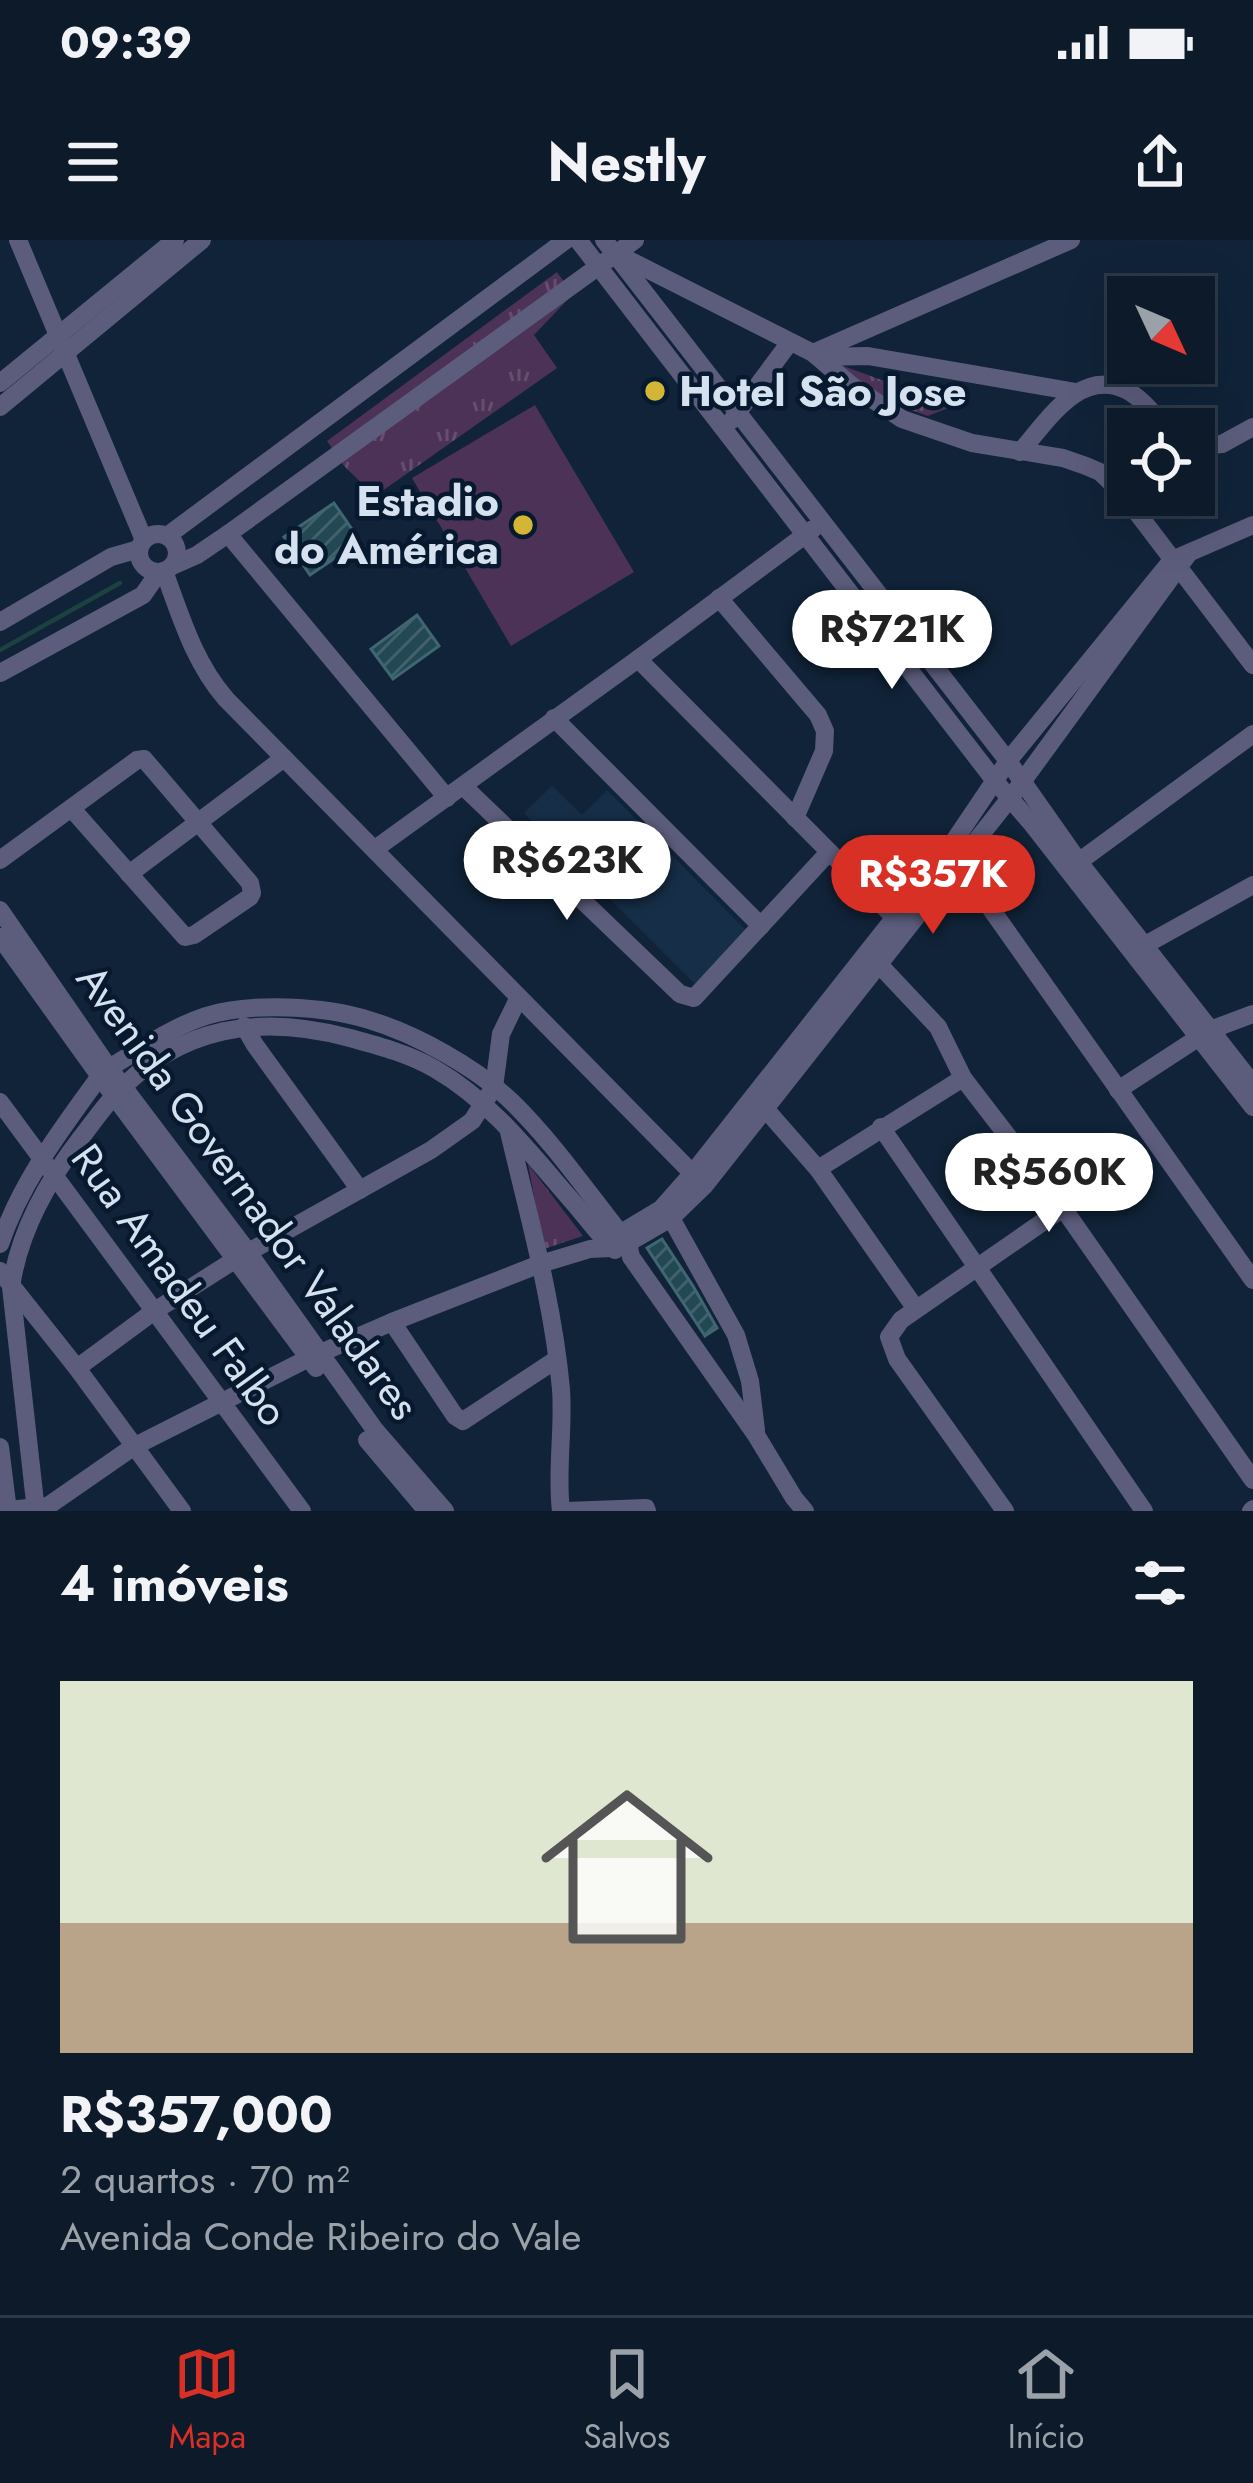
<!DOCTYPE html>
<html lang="pt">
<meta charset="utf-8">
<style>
:root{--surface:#0c1a2a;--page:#152332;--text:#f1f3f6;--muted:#9aa1a8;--line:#2c3847;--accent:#d93025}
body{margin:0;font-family:Jost,sans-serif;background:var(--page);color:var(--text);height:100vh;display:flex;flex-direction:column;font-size:45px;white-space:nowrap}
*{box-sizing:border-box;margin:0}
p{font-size:39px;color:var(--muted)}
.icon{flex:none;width:66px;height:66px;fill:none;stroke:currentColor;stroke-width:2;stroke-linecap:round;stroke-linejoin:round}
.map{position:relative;height:1271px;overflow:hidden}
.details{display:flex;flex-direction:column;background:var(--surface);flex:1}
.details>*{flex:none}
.needle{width:78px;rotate:134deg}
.controls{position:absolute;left:1107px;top:36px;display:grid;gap:24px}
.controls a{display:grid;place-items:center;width:108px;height:108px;border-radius:0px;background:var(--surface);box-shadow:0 12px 48px #0002,0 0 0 3px var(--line);font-size:60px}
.price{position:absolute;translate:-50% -102px;padding:0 27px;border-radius:42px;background:#fff;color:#222;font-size:39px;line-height:78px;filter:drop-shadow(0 3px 6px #0008)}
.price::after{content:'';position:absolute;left:50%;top:72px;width:36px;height:27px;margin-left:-18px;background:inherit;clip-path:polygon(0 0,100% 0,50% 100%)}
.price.on{background:var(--accent);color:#fff}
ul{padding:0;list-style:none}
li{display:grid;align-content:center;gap:24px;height:636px;padding:0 60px}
li span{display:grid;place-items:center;height:372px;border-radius:0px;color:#555}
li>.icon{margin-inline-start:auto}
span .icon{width:216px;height:216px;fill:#fffc;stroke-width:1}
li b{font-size:51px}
h2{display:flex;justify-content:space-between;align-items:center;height:144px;padding:0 60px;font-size:51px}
.status{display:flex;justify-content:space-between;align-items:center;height:84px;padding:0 60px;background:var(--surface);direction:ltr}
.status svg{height:33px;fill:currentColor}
header{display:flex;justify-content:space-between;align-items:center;height:156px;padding:0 60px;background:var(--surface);font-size:54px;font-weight:700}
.tab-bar{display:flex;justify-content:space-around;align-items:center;height:168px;border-top:3px solid var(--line);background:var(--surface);font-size:33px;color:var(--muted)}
.tab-bar a{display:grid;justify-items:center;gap:6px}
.tab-bar .on{color:var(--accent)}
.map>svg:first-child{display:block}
.built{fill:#162e47}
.park{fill:url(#park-tufts)}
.pitch{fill:#4c3257}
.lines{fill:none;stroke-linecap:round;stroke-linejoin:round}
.stream{stroke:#1c4240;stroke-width:4.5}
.building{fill:url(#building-hatch);stroke:#406672;stroke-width:3}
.minor{stroke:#5c5d7c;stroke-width:18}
.poi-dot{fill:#d3b635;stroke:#07192e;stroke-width:4.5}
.labels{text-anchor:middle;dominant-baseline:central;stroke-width:9;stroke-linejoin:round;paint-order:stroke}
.poi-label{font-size:42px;font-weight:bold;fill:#d5e1ef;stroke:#07192e;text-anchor:start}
.street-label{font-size:42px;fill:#d5e1ef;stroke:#07192e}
</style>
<div class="status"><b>09:39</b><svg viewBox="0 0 49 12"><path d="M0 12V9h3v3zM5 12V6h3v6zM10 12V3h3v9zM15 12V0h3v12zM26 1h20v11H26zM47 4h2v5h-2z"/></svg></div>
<header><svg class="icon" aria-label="menu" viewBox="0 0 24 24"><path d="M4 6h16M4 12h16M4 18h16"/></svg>Nestly<svg class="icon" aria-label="share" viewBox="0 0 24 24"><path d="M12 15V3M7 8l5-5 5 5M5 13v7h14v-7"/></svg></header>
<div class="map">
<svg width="1253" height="1271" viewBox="0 0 1253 1271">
<defs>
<pattern id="park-tufts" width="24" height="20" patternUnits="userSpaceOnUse" patternTransform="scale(3)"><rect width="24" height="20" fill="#4c3257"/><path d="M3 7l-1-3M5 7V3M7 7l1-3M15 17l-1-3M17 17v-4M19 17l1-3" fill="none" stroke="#654f6f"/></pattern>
<pattern id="building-hatch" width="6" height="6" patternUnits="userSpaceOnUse" patternTransform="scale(3)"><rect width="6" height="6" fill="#224853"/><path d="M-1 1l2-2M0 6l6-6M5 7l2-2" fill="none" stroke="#41626c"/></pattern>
</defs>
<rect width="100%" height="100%" fill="#102338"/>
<path class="built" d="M552,546L582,575L607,550L748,692L695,744L524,573Z"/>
<g class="park">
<path d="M557,32L573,54L534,95L557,128L375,256L344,226L327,201Z"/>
<path d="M824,119L953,166L928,176L891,163Z"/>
<path d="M528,924L583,996L544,1009Z"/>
</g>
<path class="pitch" d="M535,165L634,332L511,406L412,238Z"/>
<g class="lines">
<path class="stream" d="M0,410L120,343"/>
</g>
<g class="building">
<path d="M334,263L360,301L310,335L284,297Z"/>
<path d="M417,375L439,406L393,439L371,409Z"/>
<path d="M662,999L693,1046L717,1088L705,1096L647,1008Z"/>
</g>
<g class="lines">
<g class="minor">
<path d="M18,0L144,300"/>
<path d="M578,0L995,541L1032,584L1253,867"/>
<path d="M604,0L1008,521L1079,622L1253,844"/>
<path d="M619,15L813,113L851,145L902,179L972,203L1063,218L1086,226L1100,232L1122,253L1253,425"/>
<path d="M813,113L1071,0"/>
<path d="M820,117L868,116L1076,152"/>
<path d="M0,143L175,0"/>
<path d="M0,167L202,0"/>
<path d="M732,180L790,102"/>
<path d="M1194,207L1222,204L1253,187"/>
<path d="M1020,212C1046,183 1079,127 1126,150C1142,158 1155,176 1167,189"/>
<path d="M228,294L447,558"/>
<circle cx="158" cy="313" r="19"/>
<path d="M167,296L566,0"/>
<path d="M172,326L197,315L228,294L635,0"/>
<path d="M164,331C181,377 194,422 226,459L698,939"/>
<path d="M719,358L818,475L825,491L824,511L795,578"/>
<path d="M0,382L111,317L139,309"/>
<path d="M638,419L901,684"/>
<path d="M0,433L143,355L159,332"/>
<path d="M554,478L761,686"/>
<path d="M463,546L680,754L694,758L829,612"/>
<path d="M375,609L638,419L813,289"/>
<path d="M955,618L1253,1040"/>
<path d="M0,620L137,520L144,519L250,643L252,653L250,657L194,695L185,697L72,569"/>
<path d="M1073,626L1253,494"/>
<path d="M129,634L284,518"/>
<path d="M0,670L109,828L248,1012L375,1190L445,1271"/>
<path d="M0,697L114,856L316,1128"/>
<path d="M1136,710L1253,645"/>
<path d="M872,717L938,787L963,838L1063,968L1253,1240"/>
<path d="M244,786L255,805L360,950"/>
<path d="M1118,850L1210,790L1253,774"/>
<path d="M0,862L302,1271"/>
<path d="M761,864L818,929L916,1069"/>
<path d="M881,887L1144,1271"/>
<path d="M509,892C529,977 553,1062 561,1149C564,1190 556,1231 561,1271"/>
<path d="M818,929L963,838"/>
<path d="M663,971L671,978L736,1095L750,1141L756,1190"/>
<path d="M621,993L661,969L692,934L948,610L1008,521L1172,320L1253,285"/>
<path d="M0,1004C22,940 61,890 100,836L109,828C141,809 172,787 206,776C250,762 325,766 369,780C416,794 477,828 512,862C555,904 590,956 628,1003L631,1017L756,1195L794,1258L805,1271"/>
<path d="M0,1031L77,1128L182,1271"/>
<path d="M392,1082L455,1176L463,1181L557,1119"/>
<path d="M77,1128L153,1072L236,1019L431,910L472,881L494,847L501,794L519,757"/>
<path d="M367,1200L427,1271"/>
<path d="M0,1207L8,1271"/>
<path d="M8,1270L48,1266L133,1207L309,1118L392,1082L540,1024L590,1009L612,1008L628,1003L671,978L705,945L1017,549L1189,313"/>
<path d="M36,1271L11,1047C19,992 47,942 80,899C91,885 102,869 114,856C180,785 260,774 350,798C379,806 409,814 435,829C492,862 531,914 573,962C587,978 600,997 615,1010"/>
<path d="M566,1271L646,1268L647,1271"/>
<path d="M1005,1271L897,1119L889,1097L901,1080L1063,968"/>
<path d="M1251,1271L1253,1269"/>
</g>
</g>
<g class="poi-dot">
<circle cx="655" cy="151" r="12"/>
<circle cx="523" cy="285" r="12"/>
</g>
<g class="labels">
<g class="poi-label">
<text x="679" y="151">Hotel São Jose</text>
<text x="499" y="261" text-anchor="end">Estadio<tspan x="499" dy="48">do América</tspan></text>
</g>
<g class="street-label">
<text transform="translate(248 952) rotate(54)">Avenida Governador Valadares</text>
<text transform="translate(180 1045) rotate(54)">Rua Amadeu Falbo</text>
</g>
</g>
</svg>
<div class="controls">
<a><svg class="needle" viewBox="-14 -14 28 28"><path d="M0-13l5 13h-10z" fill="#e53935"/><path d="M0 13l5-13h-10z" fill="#9aa1a8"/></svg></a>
<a><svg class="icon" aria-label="locate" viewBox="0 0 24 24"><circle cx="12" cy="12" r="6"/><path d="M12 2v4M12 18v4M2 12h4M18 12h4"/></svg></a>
</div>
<b class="price" style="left:892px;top:452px">R$721K</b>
<b class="price" style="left:567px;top:683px">R$623K</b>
<b class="price on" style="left:933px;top:697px">R$357K</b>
<b class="price" style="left:1049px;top:995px">R$560K</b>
</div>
<section class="details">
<h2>4 imóveis<svg class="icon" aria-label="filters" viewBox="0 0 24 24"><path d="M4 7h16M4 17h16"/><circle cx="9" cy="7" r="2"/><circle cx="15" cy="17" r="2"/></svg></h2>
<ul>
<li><span style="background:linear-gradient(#dfe7d0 65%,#b9a48a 0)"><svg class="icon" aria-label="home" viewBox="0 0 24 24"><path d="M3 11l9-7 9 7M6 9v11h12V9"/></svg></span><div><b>R$357,000</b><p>2 quartos · 70 m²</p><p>Avenida Conde Ribeiro do Vale</p></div></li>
</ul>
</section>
<nav class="tab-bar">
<a class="on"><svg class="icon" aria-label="map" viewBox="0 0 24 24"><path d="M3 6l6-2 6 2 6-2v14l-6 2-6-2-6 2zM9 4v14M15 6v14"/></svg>Mapa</a>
<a><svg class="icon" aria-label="saved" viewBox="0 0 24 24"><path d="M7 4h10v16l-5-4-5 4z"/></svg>Salvos</a>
<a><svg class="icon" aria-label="home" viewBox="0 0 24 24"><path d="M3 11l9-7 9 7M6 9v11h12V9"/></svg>Início</a>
</nav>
